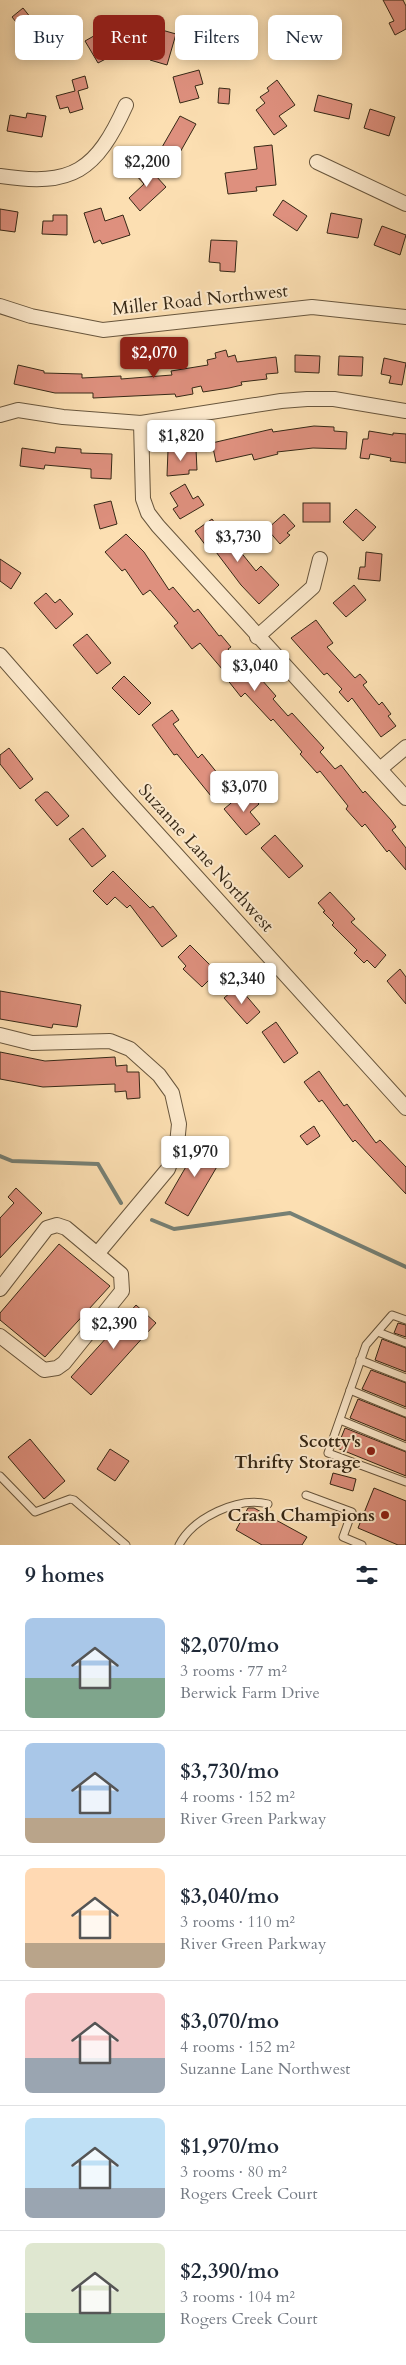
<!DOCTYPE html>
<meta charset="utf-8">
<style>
:root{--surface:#fff;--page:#f6f6f7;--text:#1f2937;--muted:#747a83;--line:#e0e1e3;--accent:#8f2418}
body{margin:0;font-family:Cardo,serif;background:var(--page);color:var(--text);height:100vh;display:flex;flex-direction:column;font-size:19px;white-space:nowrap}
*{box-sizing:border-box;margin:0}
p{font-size:16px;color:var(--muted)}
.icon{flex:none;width:28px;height:28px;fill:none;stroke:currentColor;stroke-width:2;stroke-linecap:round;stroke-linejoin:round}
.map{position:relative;height:1545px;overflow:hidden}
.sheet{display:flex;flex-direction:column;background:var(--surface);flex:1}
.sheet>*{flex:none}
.top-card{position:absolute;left:15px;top:15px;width:376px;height:45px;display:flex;gap:10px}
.price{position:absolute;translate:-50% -42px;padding:0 11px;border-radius:5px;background:#fff;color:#222;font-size:16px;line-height:32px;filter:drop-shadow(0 1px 2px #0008)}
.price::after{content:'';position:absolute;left:50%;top:30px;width:15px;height:11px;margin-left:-8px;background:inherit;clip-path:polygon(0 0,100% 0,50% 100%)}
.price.current{background:var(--accent);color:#fff}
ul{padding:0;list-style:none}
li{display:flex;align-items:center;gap:15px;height:125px;padding:0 25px}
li+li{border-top:1px solid var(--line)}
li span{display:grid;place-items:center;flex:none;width:140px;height:100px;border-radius:8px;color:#555}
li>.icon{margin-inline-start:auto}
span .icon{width:60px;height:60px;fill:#fffc;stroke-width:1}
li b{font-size:21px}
h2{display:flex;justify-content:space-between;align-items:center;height:60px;padding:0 25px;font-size:21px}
.pill{padding:0 18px;border-radius:8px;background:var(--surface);box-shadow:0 2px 12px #0003;font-size:18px;line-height:45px}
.pill.current{background:var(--accent);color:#fff}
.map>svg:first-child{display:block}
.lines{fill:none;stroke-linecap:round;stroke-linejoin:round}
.stream{stroke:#768075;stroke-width:4}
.building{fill:#de907e;stroke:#362816}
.service-casing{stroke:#68563d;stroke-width:9}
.minor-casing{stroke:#68563d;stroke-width:16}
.service{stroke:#fdeacd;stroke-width:7}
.minor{stroke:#fdeacd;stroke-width:14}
.poi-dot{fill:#8f2418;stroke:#fdeacd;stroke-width:2}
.labels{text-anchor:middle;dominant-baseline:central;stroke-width:4;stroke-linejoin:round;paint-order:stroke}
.street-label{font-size:18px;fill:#362816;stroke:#fdeacd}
.poi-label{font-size:18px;font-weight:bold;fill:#362816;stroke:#fdeacd;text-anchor:end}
</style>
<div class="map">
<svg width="406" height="1545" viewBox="0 0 406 1545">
<rect width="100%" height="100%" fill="#fcdfb2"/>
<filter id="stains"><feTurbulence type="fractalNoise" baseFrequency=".004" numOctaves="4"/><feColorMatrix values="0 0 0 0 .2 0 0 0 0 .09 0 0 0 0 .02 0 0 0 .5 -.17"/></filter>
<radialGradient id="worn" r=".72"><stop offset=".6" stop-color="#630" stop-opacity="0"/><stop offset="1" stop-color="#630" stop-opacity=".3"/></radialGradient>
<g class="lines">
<g class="stream">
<path d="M0,1156L12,1161L98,1164L121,1203"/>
<path d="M152,1220L174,1229L290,1213L406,1267"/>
</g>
</g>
<g class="building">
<path d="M383,0H403L406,6V29L395,35L389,23L394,21Z"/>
<path d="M23,8L35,23L24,32L12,17Z"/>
<path d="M137,23L176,34L167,65L150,60L154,44L133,38Z"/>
<path d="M106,29L119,52L98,63L85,41Z"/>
<path d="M199,70L203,84L195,86L199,98L180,103L173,77Z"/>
<path d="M85,76L88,88L78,91L83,109L70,113L68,107L60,109L56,96L75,91L72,80Z"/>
<path d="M277,80L295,105L279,116L287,126L274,135L256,110L265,103L260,97L269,91L267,88Z"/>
<path d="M219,88L230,89L229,104L218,103Z"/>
<path d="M318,95L352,104L349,119L314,111Z"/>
<path d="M370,109L395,117L389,136L364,128Z"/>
<path d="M27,113L46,116L42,137L7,131L10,115L26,118Z"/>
<path d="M180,116L196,124L170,170L154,161Z"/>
<path d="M272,145L276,185L256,187L257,191L228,194L225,173L257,169L254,147Z"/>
<path d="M145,164L166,187L140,211L129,198L144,184L135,174Z"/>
<path d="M283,200L307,216L297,231L273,215Z"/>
<path d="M101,208L105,221L123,215L130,235L102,244L100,240L94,243L84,213Z"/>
<path d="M0,209L18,212L15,232L0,230Z"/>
<path d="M331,213L362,219L358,238L327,233Z"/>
<path d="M53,215H67V235L42,234L43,221H53Z"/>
<path d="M382,226L406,235L400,255L374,245Z"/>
<path d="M211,240L237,241L235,272L220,271V263L209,262Z"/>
<path d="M226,350L228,357L235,355L237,362L276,357L278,373L266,374L267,379L241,382L242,385L229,388L203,392L201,386L192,388L193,394L176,397L175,394L93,398V393H55L14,384L18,365L44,371V373L82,374V378L121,376V379L172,375L171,371L208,365L207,360L216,358L215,353Z"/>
<path d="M295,355L320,356L319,373L295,372Z"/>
<path d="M339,356L363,357L362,376L338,375Z"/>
<path d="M384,358L406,363L402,385L389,383L391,376L381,374Z"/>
<path d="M314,426L334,427V431L347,432L346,449L313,448L277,452L278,454L254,460L252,454L216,462L212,443L272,429L273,432Z"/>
<path d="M369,431L393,435V433L406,434V463L390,461L391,458L370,454L369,459L360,458L363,439H368Z"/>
<path d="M56,447L81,449V453L112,454L111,479L91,478V469L45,465L44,469L20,466L22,448L55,453Z"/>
<path d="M196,449L197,470H189V474L167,476L168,450Z"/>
<path d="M185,484L193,499L198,496L204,505L180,519L173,509L178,506L170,493Z"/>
<path d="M111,501L117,524L100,529L94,505Z"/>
<rect x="303" y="503" width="27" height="19"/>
<path d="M356,509L376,527L363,541L343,522Z"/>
<path d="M284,514L295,526L287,533L290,535L280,544L267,529Z"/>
<path d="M212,519L232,547L235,545L256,571L261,566L279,585L259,604L241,585L213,548L209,550L195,531Z"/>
<path d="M126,534L144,552L169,590L173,587L194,612L198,609L219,636L221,635L231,647L228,649L241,665L246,662L276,696L273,699L288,716L292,713L324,748L320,752L335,769L341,765L363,793L365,791L391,820L396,827L392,830L406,848V870L389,850L387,852L365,824L362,827L346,809L348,806L320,771L317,773L300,754L302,752L273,719L271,721L245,693L241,697L226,678L228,676L200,643L192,649L174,626L178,623L150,590L143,595L125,569L122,571L105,552Z"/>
<path d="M366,552L382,554L380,581L358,579L360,567H365Z"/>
<path d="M0,559L21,573L11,589L0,581Z"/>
<path d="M354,585L366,600L346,617L333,603Z"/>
<path d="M46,593L55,603L60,599L73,614L56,629L34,603Z"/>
<path d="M316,620L333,643L327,647L355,678L360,674L367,682L363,685L379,705L382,702L391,714L388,716L396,726L381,737L352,698L348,702L339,692L342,689L327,673L324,675L291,638Z"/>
<path d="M87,634L111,663L97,674L73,645Z"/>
<path d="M124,676L151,703L139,715L112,688Z"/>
<path d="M172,710L179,720L173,724L198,758L202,754L226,784L211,796L177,754L174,755L152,725Z"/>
<path d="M9,748L33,779L20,789L0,764V755Z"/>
<path d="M45,792H48L69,816L57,826L35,800Z"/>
<path d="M249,793L259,804L250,812L260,824L246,835L224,809L237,798L240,801Z"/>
<path d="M83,828L106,856L92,867L69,839Z"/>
<path d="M275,835L303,866L289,878L261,848Z"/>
<path d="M113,871L150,908L153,906L177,936L162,947L130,905L127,908L115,897L107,905L93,891Z"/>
<path d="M330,892L355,919L351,922L386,955L375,968L367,960L364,963L354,953L357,950L332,925L334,923L323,912L325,911L318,903Z"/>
<path d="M190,945L217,972L202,987L183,969L186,966L178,957Z"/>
<path d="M400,969L406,977V1004L387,981Z"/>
<path d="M238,986L260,1012L247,1024L224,998Z"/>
<path d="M0,991L81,1005L77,1027L53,1024L52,1028L0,1019Z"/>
<path d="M276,1022L298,1053L284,1063L262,1032Z"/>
<path d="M0,1052L45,1061L115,1057L116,1066L127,1065V1072H139L140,1098L127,1099L126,1091L115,1092V1084L43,1087L0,1079Z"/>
<path d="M319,1071L344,1106L347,1104L376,1143L380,1140L406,1167V1194L355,1140L353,1142L322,1100L319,1102L304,1082Z"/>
<path d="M314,1126L320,1136L307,1145L300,1136Z"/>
<path d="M202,1139L225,1153L188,1216L165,1203Z"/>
<path d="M16,1188L42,1213L0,1258V1218L14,1203L8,1197Z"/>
<path d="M59,1244L110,1286L45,1357L0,1320V1313Z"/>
<path d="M136,1305L156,1323L91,1395L71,1377Z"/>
<path d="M398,1323L406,1325V1337L394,1333Z"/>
<path d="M382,1339L406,1348V1372L375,1360Z"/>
<path d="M371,1370L406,1383V1407L362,1389Z"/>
<path d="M358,1399L406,1418V1441L350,1418Z"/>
<path d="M345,1428L406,1452V1476L337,1448Z"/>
<path d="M30,1439L65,1481L44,1499L8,1457Z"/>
<path d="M110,1449L129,1461L115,1481L97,1469Z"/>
<path d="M333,1473L356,1479L353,1491L330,1484Z"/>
<path d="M374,1488L406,1501V1545H398L358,1528Z"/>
<path d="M248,1508H254L307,1537L302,1545H262L236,1530Z"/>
</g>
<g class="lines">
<defs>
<g id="service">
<path d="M406,1320L392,1315L366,1345L328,1453L406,1482"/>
<path d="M378,1332L406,1343"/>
<path d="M360,1360L406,1378"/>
<path d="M350,1390L406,1413"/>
<path d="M340,1420L406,1447"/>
<path d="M0,1476L35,1512L70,1499L74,1500L126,1545"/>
<path d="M306,1495L352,1512L343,1537L362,1545"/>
<path d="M179,1545C193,1518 238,1496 268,1504"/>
</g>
<g id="minor">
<path d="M317,162L406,204"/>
<path d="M0,176C73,187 96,171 126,105"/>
<path d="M0,306L31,316L103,330L312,307L406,317"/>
<path d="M0,415L18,410L63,417L141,423L281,401L307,399H334L406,411"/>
<path d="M141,423L143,499L148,513L158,526L406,798"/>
<path d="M257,637L313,587L320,559"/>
<path d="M0,655L119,791L406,1108"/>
<path d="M380,769L406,747"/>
<path d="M0,1035L32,1043L110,1041L130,1049L159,1075L172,1093L179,1124L177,1144L168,1169L97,1254"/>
<path d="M0,1289L47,1228L57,1225L66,1228L121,1274L122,1291L64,1363L57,1368L44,1370L0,1336"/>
</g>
</defs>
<use href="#service" class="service-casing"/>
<use href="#minor" class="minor-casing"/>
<use href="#service" class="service"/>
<use href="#minor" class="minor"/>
</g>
<g class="poi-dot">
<circle cx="371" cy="1451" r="5"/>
<circle cx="385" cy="1515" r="5"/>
</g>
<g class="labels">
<g class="street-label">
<text transform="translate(200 300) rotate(-6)">Miller Road Northwest</text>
<text transform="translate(206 858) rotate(48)">Suzanne Lane Northwest</text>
</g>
<g class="poi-label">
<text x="361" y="1441">Scotty's<tspan x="361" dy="21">Thrifty Storage</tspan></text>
<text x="375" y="1515">Crash Champions</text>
</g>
</g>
<rect width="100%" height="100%" filter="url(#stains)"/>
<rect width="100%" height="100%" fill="url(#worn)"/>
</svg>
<b class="price" style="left:147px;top:188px">$2,200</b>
<b class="price current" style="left:154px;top:379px">$2,070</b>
<b class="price" style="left:181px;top:462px">$1,820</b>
<b class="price" style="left:238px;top:563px">$3,730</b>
<b class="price" style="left:255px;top:692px">$3,040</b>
<b class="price" style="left:244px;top:813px">$3,070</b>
<b class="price" style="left:242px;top:1005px">$2,340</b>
<b class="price" style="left:195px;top:1178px">$1,970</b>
<b class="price" style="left:114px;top:1350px">$2,390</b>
<div class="top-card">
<a class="pill">Buy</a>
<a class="pill current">Rent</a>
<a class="pill">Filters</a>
<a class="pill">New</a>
</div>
</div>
<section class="sheet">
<h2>9 homes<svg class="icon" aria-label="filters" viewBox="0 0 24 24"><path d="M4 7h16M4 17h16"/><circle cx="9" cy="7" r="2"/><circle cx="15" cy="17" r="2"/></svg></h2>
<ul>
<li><span style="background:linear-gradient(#a9c7e8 60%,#7fa58c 0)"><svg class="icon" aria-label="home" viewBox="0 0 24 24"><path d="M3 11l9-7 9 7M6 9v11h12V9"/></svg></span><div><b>$2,070/mo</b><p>3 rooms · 77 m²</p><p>Berwick Farm Drive</p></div></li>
<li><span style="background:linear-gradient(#a9c7e8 75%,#b9a48a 0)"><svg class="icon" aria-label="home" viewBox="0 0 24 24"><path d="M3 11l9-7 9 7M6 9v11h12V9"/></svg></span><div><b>$3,730/mo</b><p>4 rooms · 152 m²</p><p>River Green Parkway</p></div></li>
<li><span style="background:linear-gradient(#ffd9b3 75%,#b9a48a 0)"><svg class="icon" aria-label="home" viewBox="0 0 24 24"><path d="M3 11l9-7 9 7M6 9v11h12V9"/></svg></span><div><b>$3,040/mo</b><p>3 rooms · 110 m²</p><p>River Green Parkway</p></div></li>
<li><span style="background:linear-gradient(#f6c9c9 65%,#9aa5b1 0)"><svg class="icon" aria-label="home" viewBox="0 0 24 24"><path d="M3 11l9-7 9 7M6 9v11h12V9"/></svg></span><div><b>$3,070/mo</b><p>4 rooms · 152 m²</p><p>Suzanne Lane Northwest</p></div></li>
<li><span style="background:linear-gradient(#bfe0f5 70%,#9aa5b1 0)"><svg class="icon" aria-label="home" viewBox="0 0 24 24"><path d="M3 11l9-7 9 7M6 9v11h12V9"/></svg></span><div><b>$1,970/mo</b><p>3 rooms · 80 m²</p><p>Rogers Creek Court</p></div></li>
<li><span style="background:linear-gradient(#dfe7d0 70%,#7fa58c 0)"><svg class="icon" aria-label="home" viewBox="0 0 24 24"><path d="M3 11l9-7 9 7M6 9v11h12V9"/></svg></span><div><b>$2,390/mo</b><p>3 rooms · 104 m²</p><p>Rogers Creek Court</p></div></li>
</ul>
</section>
